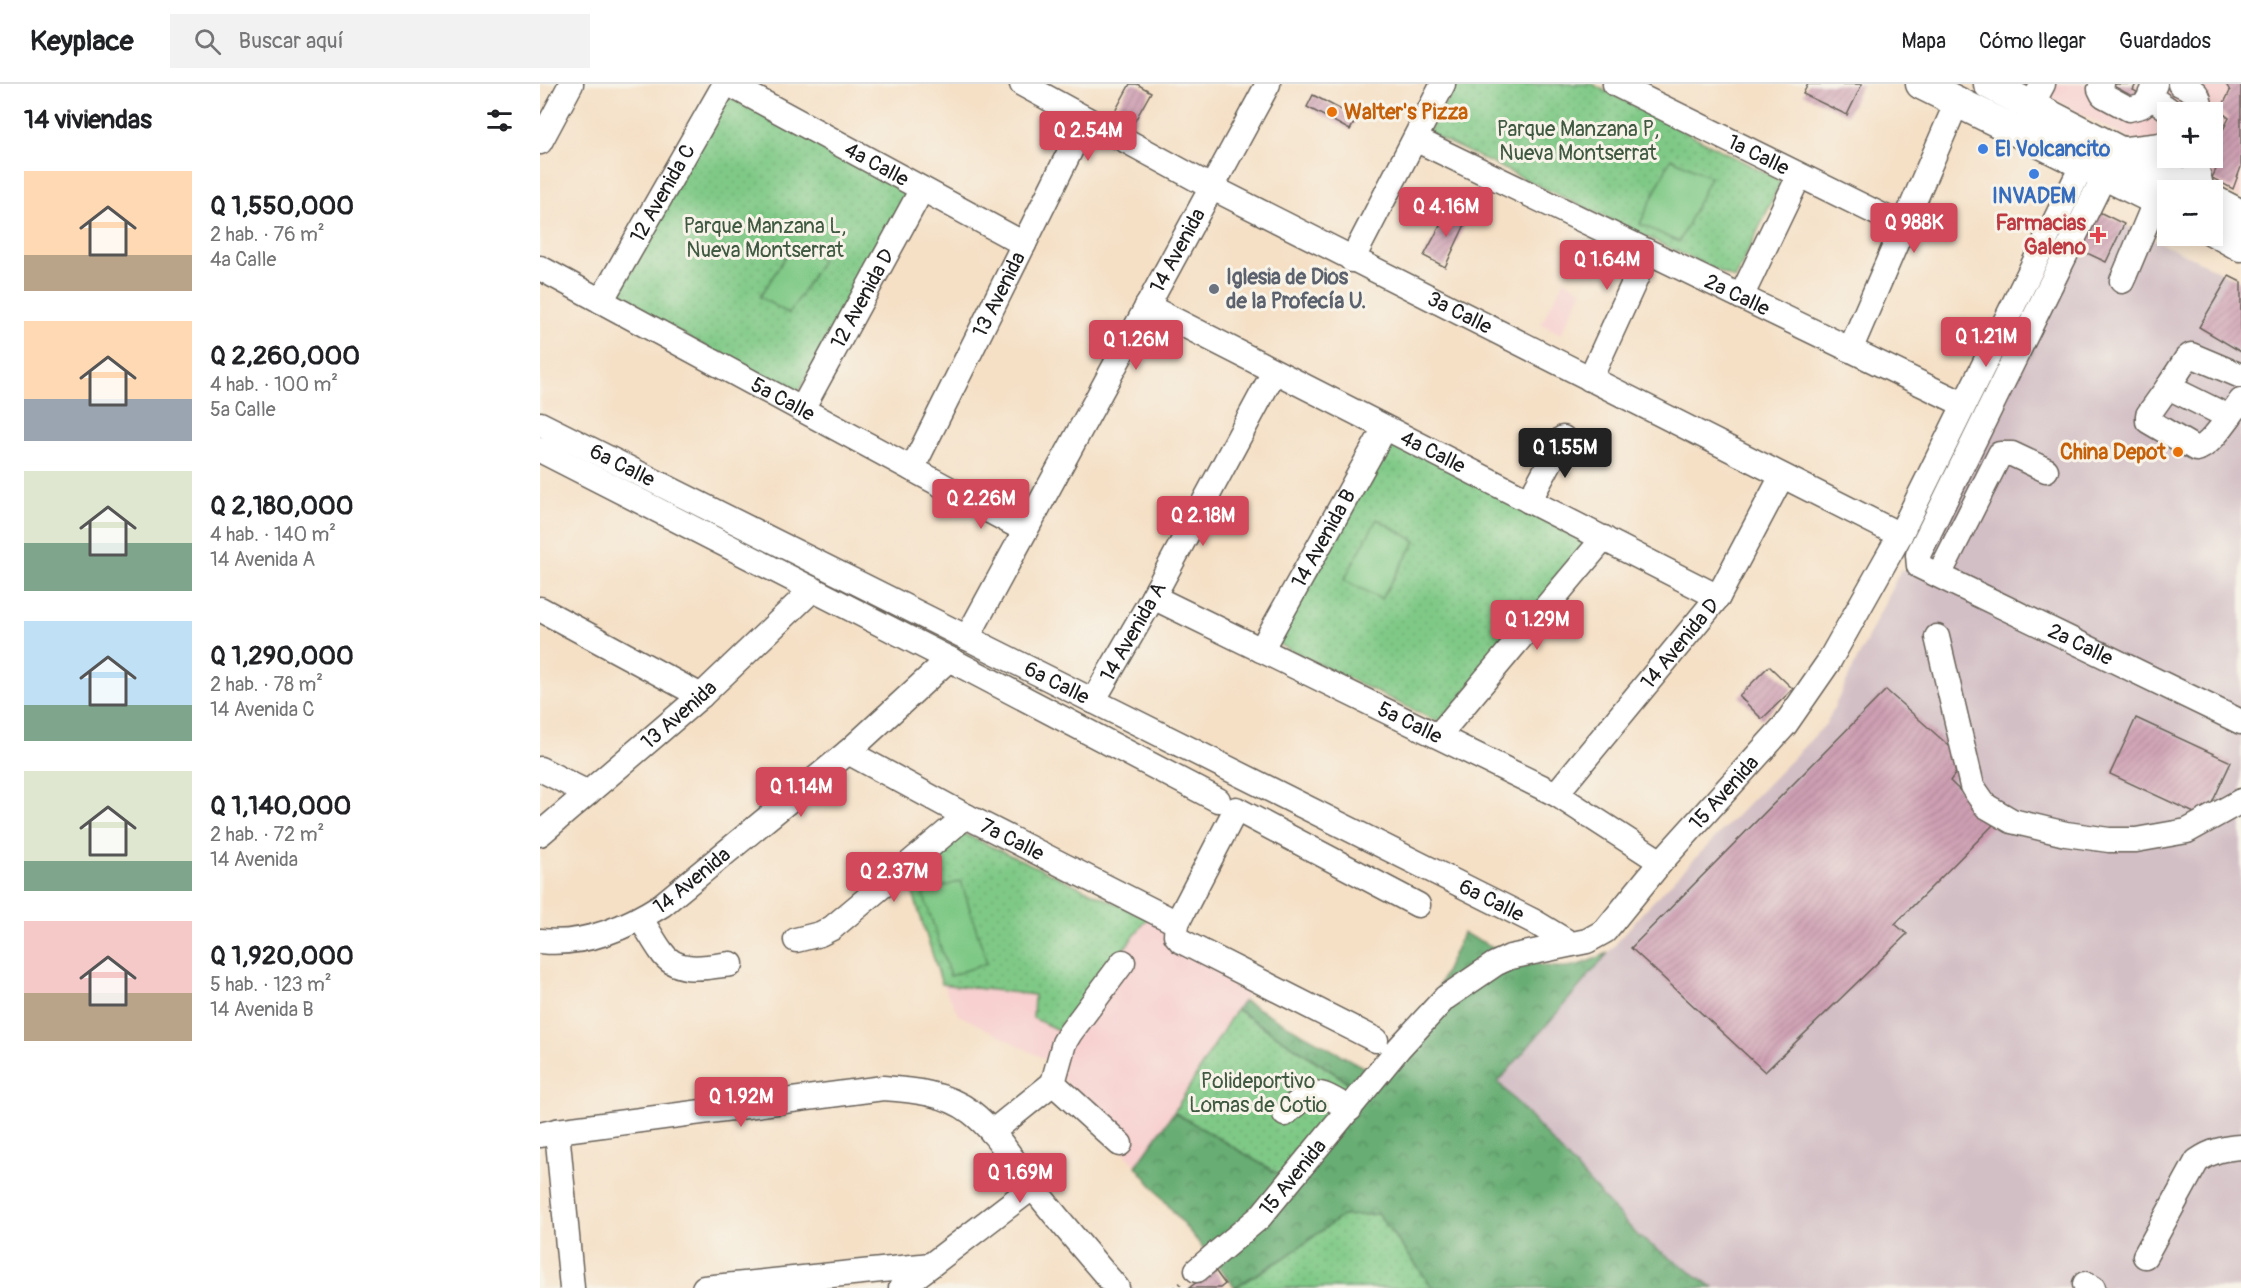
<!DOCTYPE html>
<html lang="es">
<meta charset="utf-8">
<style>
:root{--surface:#fff;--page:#f2f2f2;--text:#202124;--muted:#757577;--line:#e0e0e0;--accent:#d1495b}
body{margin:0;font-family:Pangolin,sans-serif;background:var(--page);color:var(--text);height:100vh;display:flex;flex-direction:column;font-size:22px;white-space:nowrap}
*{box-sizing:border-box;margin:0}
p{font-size:20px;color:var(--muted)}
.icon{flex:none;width:33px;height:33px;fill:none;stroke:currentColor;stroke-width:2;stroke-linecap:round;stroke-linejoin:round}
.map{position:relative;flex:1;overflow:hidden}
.drawer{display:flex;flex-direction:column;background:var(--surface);width:540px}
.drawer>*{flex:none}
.buttons{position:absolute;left:1617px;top:18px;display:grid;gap:12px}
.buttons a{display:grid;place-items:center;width:66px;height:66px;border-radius:0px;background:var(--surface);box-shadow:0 3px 15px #0003;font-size:30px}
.price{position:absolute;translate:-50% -51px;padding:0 14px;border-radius:6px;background:var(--accent);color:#fff;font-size:20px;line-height:39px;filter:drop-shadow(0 2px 3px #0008)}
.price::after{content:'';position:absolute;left:50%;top:36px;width:18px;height:14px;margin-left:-9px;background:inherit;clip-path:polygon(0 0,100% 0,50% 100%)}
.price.active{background:#222;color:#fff}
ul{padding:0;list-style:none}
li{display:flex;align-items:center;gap:18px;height:150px;padding:0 24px}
li span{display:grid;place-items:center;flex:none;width:168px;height:120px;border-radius:0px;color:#555}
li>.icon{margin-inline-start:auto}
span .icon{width:72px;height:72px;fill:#fffc;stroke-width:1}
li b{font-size:26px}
h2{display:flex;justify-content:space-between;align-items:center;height:72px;padding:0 24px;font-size:26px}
header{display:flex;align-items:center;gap:36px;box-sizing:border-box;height:84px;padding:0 30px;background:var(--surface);border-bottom:2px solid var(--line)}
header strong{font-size:28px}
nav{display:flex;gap:33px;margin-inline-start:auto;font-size:21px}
.search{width:420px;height:54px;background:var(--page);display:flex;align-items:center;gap:15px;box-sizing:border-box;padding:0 21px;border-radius:0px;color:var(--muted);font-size:22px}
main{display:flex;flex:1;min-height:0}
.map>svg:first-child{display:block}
.built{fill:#f7d0cf;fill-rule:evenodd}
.industrial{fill:#d2bec5}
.grass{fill:url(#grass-dots);stroke:#4e7251;stroke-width:1.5}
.forest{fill:url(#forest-crowns);stroke:#426448;stroke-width:1.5}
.garden{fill:#7fc986;stroke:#4e7251;stroke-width:1.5}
.building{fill:url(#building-hatch)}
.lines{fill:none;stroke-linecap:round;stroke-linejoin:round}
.minor-casing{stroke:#686158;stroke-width:27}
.major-casing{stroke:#686158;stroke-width:33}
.path{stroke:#686158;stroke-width:3;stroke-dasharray:1.5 4.5;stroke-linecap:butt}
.minor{stroke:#fff;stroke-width:24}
.major{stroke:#fff;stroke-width:30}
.food-dot{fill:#e8710a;stroke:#f7f3e8;stroke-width:2}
.shop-dot{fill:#3f7fe0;stroke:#f7f3e8;stroke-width:2}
.health-dot{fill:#e0444e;stroke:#f7f3e8;stroke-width:2}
.worship-dot{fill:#6b7280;stroke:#f7f3e8;stroke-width:2}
.labels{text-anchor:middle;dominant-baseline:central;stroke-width:6;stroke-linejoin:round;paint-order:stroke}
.food-label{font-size:21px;font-weight:bold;fill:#c56008;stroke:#f7f3e8;text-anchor:start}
.park-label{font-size:21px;fill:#3f5941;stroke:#f7f3e8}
.shop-label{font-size:21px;font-weight:bold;fill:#366cbe;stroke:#f7f3e8;text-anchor:start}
.street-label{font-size:21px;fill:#1c1c1c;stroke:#f7f3e8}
.health-label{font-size:21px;font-weight:bold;fill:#be3a42;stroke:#f7f3e8;text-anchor:end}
.worship-label{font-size:21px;font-weight:bold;fill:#5b616d;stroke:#f7f3e8;text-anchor:start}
</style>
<header>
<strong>Keyplace</strong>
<div class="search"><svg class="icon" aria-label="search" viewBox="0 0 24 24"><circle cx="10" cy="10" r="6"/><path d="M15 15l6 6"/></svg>Buscar aquí</div>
<nav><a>Mapa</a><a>Cómo llegar</a><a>Guardados</a></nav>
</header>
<main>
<section class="drawer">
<h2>14 viviendas<svg class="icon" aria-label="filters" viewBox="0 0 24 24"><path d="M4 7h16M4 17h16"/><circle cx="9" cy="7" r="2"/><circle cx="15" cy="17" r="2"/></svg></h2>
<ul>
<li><span style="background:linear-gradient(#ffd9b3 70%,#b9a48a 0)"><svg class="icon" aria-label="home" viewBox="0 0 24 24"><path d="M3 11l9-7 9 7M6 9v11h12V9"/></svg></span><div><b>Q 1,550,000</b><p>2 hab. · 76 m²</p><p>4a Calle</p></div></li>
<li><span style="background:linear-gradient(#ffd9b3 65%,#9aa5b1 0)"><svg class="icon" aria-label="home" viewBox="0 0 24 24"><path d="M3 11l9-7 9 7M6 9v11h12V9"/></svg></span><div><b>Q 2,260,000</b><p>4 hab. · 100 m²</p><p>5a Calle</p></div></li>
<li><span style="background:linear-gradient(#dfe7d0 60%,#7fa58c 0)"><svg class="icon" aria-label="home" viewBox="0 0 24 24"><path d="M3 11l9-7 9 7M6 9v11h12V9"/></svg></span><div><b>Q 2,180,000</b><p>4 hab. · 140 m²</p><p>14 Avenida A</p></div></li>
<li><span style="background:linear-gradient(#bfe0f5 70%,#7fa58c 0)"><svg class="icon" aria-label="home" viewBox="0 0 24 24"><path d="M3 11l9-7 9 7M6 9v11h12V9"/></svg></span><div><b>Q 1,290,000</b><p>2 hab. · 78 m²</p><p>14 Avenida C</p></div></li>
<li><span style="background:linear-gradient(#dfe7d0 75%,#7fa58c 0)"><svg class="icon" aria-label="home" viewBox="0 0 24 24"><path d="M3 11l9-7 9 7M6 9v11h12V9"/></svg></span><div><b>Q 1,140,000</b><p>2 hab. · 72 m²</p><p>14 Avenida</p></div></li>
<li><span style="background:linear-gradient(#f6c9c9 60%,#b9a48a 0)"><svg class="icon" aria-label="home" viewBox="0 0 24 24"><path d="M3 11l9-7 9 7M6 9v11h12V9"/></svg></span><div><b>Q 1,920,000</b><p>5 hab. · 123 m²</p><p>14 Avenida B</p></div></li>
</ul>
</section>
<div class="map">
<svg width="1701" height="1204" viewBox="0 0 1701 1204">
<defs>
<pattern id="grass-dots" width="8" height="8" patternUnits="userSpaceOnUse" patternTransform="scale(1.5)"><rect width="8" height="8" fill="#7fc986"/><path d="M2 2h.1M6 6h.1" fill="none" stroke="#6dac73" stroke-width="1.8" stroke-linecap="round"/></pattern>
<pattern id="forest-crowns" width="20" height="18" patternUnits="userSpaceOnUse" patternTransform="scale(1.5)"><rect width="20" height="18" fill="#67ad73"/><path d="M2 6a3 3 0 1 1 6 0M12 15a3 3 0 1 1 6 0" fill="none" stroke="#548c5e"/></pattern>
<pattern id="building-hatch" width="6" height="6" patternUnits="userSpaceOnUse" patternTransform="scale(1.5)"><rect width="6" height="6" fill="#ce9fb2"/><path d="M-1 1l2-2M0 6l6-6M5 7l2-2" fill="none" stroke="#b08898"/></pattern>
</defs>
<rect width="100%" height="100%" fill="#f7f3e8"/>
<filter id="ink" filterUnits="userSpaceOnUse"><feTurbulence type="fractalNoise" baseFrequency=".0167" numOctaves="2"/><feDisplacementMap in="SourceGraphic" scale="12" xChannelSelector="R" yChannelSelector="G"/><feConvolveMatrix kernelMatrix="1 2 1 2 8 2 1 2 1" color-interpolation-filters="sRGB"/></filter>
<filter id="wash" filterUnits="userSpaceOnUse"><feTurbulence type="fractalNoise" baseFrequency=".008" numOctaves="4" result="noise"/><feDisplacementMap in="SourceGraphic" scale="24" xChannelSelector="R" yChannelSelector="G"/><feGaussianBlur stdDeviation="1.35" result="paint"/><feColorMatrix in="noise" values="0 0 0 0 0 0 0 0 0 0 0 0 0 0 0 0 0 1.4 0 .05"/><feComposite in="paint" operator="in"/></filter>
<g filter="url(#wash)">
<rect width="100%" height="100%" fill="#f5e0c6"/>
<g class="built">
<path d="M1485,0H1701V114ZM1628,28H1672V74H1628Z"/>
<path d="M1024,196L1042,207L1021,250L1001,240Z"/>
<path d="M608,834L714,892L704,917L695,925L634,1028L596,1082L507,976L419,931L402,900L495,911Z"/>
</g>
<path class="industrial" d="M1551,124L1701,198V1204H1174L1098,1152L958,998L1103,828L1286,640L1361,485L1377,491Z"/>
<g class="grass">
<path d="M917,0H1052L1241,97L1195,195L888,49Z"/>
<path d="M185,11L369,107L256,312L77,214Z"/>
<path d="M849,353L1051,458L900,639L734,558Z"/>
<path d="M422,749L608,834L520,947L493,934L494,911L402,900L369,797Z"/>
<path d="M696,925L824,1009L752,1098L634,1028Z"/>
<path d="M838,1130L893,1204H694L744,1174L802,1132Z"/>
</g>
<path class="forest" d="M923,849C952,862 983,880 1015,883C1033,885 1053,876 1068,869L958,998L1098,1152L1174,1204H893L838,1130L802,1132L744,1174L695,1203L596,1082L634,1028L752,1098L824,1008L696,925L704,917L832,988H850L865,976Z"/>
<g class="garden">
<path d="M1131,74L1170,93L1139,158L1100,140Z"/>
<path d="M254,159L282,176L249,230L220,213Z"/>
<path d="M837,435L876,457L841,515L804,496Z"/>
<path d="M421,797L447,879L410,892L383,809Z"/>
</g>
<g id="blocks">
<g class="building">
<path d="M590,0H597L611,8L592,42L573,31Z"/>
<path d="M1268,0H1322L1307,31L1263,10Z"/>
<path d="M1570,0H1596L1593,6L1602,11L1597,21L1568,4Z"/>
<path d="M1686,0H1701V83L1693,105L1672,94L1679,79L1667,74H1672V68L1689,34L1680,27L1690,7Z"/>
<path d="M773,11L817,34L810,46L767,23Z"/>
<path d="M1551,124L1584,140L1566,178L1532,162Z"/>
<path d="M909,125L928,134L905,183L884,172Z"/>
<path d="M1689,192L1701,198V268L1659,243Z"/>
<path d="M1229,582L1253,605L1222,635L1199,612Z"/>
<path d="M1346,606L1425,676L1410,697L1454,740L1355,840L1367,850L1225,988L1091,864Z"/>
<path d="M1596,634L1691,678L1665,734L1570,690Z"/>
<path d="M674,1185L685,1200L680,1204H649Z"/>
</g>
</g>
</g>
<g filter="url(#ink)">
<use href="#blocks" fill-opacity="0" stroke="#686158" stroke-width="1.5"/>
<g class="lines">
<defs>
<g id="minor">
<path id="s1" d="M189,0L484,160"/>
<path id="s2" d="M482,0L671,103L1360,451"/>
<path id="s3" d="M1075,0L1363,142"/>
<path d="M1562,0L1560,5L1563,11L1589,25L1601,22L1612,14"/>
<path d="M1615,0L1610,11L1612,14L1632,28"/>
<path d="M1640,0C1656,7 1661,11 1660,28"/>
<path d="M1491,22L1503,0"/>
<path id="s4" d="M875,55L1423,320"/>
<path d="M0,58L31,0"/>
<path d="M1577,66L1621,61L1628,58"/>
<path d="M1654,74L1662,106"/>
<path id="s5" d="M1565,90L1378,471L1379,482L1701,638"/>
<path d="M812,176L903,0"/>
<path id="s6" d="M0,184L485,446"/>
<path d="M1582,197L1616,116"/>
<path d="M1201,213L1259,92"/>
<path id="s7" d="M61,217L185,0"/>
<path id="s8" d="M607,222L1178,513"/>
<path d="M1310,266L1417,18"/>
<path d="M1050,295L1108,168"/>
<path d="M1628,303L1608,331V337L1656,365C1671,363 1691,329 1701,317"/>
<path id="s9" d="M262,325L382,105"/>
<path d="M1689,333L1628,303L1647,274L1651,271L1701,292"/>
<path id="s10" d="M0,340L993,837L1031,860"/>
<path d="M0,366L409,575L678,716"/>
<path id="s11" d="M372,385L546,35"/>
<path d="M989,417L1023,354"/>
<path d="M1399,491L1460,370H1472L1506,386"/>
<path id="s12" d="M613,513L1016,710L1121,778"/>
<path d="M0,525L161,612"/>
<path d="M1397,553L1432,702L1446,722L1472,737L1526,750L1569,756H1596L1647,747L1701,717"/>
<path id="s13" d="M427,554L728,0"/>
<path id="s14" d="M721,566L845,344"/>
<path id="s15" d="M553,617L613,513L734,288"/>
<path d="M898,652L1064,454"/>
<path id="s16" d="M308,668L426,732L637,839"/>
<path d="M0,685L48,709"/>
<path id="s17" d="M1016,710L1178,513L1242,392"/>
<path id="s18" d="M0,750L161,612L273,505"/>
<path d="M100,835C108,845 113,856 121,867C136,891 167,883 191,880"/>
<path d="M256,856L280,850L292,844L426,732"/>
<path id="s19" d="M0,857C44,862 86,844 122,821L308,668L409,575"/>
<path d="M836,956L641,857L636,851L637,839L696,725L878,821"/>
<path d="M513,999L580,1060"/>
<path d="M745,1030C775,1002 775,1005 810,1025"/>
<path d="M17,1047L32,1204"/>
<path d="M452,1048L513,999L524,959L530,949L583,878"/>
<path d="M0,1051L17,1047L343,1004C373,1006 406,1009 431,1028C456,1047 473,1077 492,1102C519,1137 548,1170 577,1204"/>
<path d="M1605,1172L1657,1077C1671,1067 1684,1064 1701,1063"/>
<path id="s20" d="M657,1186L720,1133L859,964L905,914L955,880L970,873L1047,857L1065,847L1121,778L1245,641L1288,579L1360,451L1543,80"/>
<path d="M1545,1200L1553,1204"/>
<path d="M164,1204L391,1181"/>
<path d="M361,1204L493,1103"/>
</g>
<g id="major">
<path d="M1381,0L1628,122"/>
<path d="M1449,0L1654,106"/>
<path d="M1672,116L1701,131"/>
<path d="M1672,146L1701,162"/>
</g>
</defs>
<use href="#minor" class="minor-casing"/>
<use href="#major" class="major-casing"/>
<path class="path" d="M635,1204L643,1197"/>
<use href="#minor" class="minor"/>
<use href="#major" class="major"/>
</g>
</g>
<g class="food-dot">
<circle cx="792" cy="28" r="6"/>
<circle cx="1638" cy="368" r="6"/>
</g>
<g class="shop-dot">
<circle cx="1443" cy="65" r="6"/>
<circle cx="1494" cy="90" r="6"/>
</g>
<path class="health-dot" d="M1555 142h6v6h6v6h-6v6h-6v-6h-6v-6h6z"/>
<circle class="worship-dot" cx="674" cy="205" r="6"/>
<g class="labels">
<g class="food-label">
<text x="804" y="28">Walter's Pizza</text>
<text x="1626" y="368" text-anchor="end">China Depot</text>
</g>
<g class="park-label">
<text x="1038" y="45">Parque Manzana P,<tspan x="1038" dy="24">Nueva Montserrat</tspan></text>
<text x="225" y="142">Parque Manzana L,<tspan x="225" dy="24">Nueva Montserrat</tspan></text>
<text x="718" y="997">Polideportivo<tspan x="718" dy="24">Lomas de Cotio</tspan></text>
</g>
<g class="shop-label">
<text x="1455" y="65">El Volcancito</text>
<text x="1494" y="112" text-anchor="middle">INVADEM</text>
</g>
<g class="street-label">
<text stroke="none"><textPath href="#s3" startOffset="160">1a Calle</textPath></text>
<text stroke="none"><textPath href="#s1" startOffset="168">4a Calle</textPath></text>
<text stroke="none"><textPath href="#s7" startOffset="124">12 Avenida C</textPath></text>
<text stroke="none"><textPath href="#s13" startOffset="441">14 Avenida</textPath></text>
<text stroke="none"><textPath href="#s11" startOffset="195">13 Avenida</textPath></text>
<text stroke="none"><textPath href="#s4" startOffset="358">2a Calle</textPath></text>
<text stroke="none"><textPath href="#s9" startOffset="126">12 Avenida D</textPath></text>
<text stroke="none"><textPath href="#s2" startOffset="494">3a Calle</textPath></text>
<text stroke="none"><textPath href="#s6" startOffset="276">5a Calle</textPath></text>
<text stroke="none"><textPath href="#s8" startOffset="321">4a Calle</textPath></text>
<text stroke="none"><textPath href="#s10" startOffset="92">6a Calle</textPath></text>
<text stroke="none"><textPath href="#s14" startOffset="128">14 Avenida B</textPath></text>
<text stroke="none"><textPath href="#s15" startOffset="80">14 Avenida A</textPath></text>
<text stroke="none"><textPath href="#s17" startOffset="195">14 Avenida D</textPath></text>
<text stroke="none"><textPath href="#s5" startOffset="615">2a Calle</textPath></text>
<text stroke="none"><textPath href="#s10" startOffset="578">6a Calle</textPath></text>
<text stroke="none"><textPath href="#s18" startOffset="183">13 Avenida</textPath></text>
<text stroke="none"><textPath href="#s12" startOffset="286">5a Calle</textPath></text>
<text stroke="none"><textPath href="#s20" startOffset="728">15 Avenida</textPath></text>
<text stroke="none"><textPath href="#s16" startOffset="186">7a Calle</textPath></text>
<text stroke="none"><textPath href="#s19" startOffset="168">14 Avenida</textPath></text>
<text stroke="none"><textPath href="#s10" startOffset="1064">6a Calle</textPath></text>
<text stroke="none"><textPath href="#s20" startOffset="134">15 Avenida</textPath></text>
</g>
<g class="health-label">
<text x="1546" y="139">Farmacias<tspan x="1546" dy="24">Galeno</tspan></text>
</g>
<g class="worship-label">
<text x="686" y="193">Iglesia de Dios<tspan x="686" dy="24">de la Profecía U.</tspan></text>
</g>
</g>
</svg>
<div class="buttons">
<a>+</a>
<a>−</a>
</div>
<b class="price" style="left:548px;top:78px">Q 2.54M</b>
<b class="price" style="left:906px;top:154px">Q 4.16M</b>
<b class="price" style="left:1374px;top:170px">Q 988K</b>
<b class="price" style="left:1067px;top:207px">Q 1.64M</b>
<b class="price" style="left:1446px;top:284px">Q 1.21M</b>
<b class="price" style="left:596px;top:287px">Q 1.26M</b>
<b class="price active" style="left:1025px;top:395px">Q 1.55M</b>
<b class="price" style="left:441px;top:446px">Q 2.26M</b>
<b class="price" style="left:663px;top:463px">Q 2.18M</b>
<b class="price" style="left:997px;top:567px">Q 1.29M</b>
<b class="price" style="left:261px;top:734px">Q 1.14M</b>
<b class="price" style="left:354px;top:819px">Q 2.37M</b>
<b class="price" style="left:201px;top:1044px">Q 1.92M</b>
<b class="price" style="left:480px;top:1120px">Q 1.69M</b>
</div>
</main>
